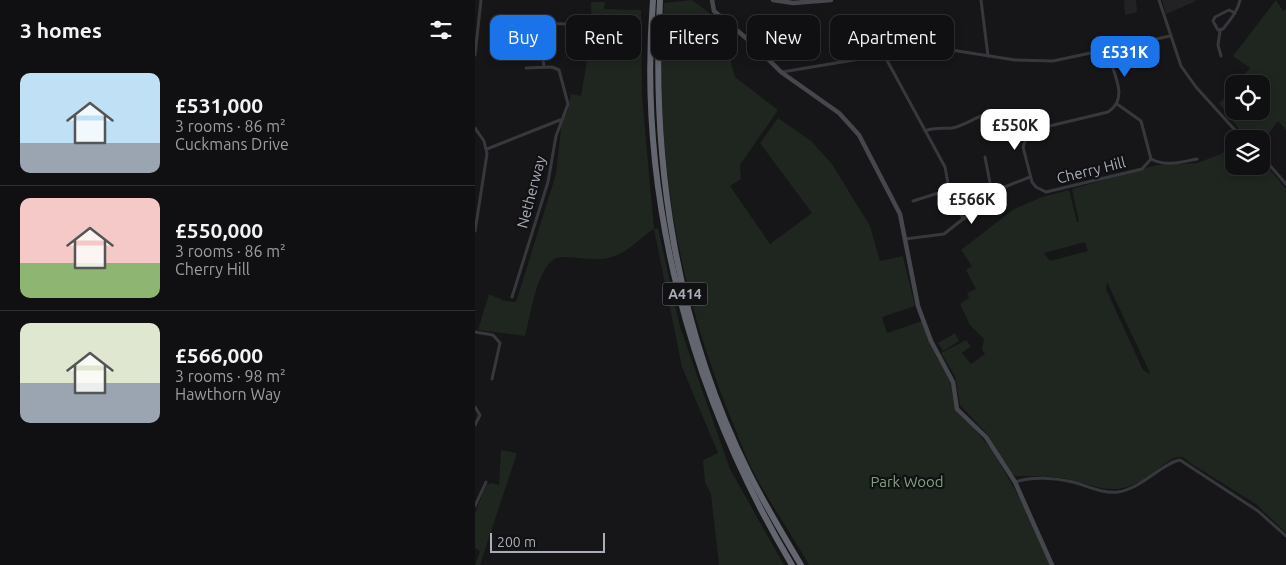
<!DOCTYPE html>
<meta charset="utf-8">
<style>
:root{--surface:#101012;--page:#19191b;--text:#f1f3f6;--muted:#9c9d9f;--line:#303032;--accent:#1a73e8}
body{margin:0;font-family:Ubuntu,sans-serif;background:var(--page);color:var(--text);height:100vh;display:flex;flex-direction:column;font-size:19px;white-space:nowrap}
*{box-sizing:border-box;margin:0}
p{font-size:16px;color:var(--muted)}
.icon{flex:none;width:28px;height:28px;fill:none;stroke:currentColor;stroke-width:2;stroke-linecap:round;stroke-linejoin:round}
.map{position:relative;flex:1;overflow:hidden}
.panel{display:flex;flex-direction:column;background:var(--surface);width:475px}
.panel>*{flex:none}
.top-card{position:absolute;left:15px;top:15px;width:475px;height:45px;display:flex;gap:10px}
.fabs{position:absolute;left:750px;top:75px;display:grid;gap:10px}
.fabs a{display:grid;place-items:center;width:45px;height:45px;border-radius:10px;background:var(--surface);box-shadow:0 2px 8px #0003,0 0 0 1px var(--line);font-size:25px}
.scale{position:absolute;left:15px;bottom:12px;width:115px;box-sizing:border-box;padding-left:5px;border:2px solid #a8adb8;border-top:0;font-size:14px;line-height:18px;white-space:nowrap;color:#a8adb8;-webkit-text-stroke:4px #111113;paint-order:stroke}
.price{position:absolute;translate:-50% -42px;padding:0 11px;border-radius:10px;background:#fff;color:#222;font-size:16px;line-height:32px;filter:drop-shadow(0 1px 2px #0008)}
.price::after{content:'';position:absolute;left:50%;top:30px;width:15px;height:11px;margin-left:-8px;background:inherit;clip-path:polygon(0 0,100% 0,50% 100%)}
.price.active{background:var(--accent);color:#fff}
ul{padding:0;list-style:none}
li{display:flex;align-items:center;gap:15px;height:125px;padding:0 20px}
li+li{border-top:1px solid var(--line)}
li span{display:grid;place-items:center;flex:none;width:140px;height:100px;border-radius:10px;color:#555}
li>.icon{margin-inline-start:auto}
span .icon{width:60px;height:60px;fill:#fffc;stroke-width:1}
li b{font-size:21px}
h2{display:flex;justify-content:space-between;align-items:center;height:60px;padding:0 20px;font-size:21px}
.tag{padding:0 18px;border-radius:10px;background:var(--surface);box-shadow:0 2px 8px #0003,0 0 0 1px var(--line);font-size:18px;line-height:45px}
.tag.active{background:var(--accent);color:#fff}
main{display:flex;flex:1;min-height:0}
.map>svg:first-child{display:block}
.built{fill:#222225}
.green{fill:#1e261f;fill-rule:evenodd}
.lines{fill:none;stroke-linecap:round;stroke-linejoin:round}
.street{stroke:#37383d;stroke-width:3}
.secondary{stroke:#45474d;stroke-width:4.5}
.highway{stroke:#63666e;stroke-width:6}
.labels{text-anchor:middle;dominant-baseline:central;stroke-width:4.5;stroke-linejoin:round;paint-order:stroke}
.shield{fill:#111113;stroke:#7b7e86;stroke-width:1}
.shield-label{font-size:14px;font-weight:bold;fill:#a8adb8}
.street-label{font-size:15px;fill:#a8adb8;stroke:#111113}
.park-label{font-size:15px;fill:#7fa381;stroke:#111113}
</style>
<main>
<section class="panel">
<h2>3 homes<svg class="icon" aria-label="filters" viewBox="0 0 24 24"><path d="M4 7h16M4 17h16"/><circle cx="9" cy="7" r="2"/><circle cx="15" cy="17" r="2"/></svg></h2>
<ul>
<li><span style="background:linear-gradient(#bfe0f5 70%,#9aa5b1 0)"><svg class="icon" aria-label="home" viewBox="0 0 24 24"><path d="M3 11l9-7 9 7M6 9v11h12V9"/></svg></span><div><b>£531,000</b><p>3 rooms · 86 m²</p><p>Cuckmans Drive</p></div></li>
<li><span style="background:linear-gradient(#f6c9c9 65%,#8fb573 0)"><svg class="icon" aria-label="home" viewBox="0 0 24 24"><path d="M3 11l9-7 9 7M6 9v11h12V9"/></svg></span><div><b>£550,000</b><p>3 rooms · 86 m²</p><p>Cherry Hill</p></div></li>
<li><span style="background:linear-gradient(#dfe7d0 60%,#9aa5b1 0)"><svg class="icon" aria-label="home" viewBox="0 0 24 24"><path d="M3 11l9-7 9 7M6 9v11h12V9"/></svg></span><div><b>£566,000</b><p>3 rooms · 98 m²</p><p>Hawthorn Way</p></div></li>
</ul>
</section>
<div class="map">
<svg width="811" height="565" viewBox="0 0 811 565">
<rect width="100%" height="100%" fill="#161618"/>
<g class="built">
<path d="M649,0H661L662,12L650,15Z"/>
<path d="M687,0H720L721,1L691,14Z"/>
</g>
<g class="green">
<path d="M217,0L262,34L252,48L260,77L303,110L265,165L266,179L255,186L295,244L337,213L285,143L303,118L336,141L357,164L395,226L405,261L428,256L440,306L407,317L412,333L447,321L462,358L474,376L480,408L494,422L517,450L551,509L578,565H334C317,536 298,507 281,477C270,456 262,433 253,411C201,282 178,142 189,3Z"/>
<path d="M801,0L808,11L811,9V130L803,121L786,144V139H772L744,103L754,94L759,97V111H786V84H765L763,82L775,68L758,56Z"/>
<path d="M116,2H130L129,9L166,10L167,97L179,229L183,228L205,327L255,469L309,565H244L236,494L230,482L228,460L243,453L207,367L179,229C166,237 152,253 137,257C120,262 104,257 87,257C62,257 56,318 50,336L3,330L14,294L30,301L41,302L81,174L87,120L93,110L96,94L106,96L117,30Z"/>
<path d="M759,145V166H786V159L811,189V533L781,504L715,463C703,447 687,467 676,475C669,480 660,484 652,487C629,494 609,481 587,478C571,476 556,476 540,476L534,471L513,435L485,405L480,376L466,353L491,340L496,346L487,353L496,364L510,354L507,350L509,339L495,325L485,304L494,298L492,293L501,289L491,270L497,266L486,250L539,209L567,197L594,190L602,222H604L597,189L682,165L722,163L746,154ZM610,242L613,251L575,261L569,253ZM632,282L675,373V374L668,370L631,289Z"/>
<path d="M480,333L484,341L468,351L463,343Z"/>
<path d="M26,450L42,453L5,565H0L5,551L0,548V513L11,485L17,483L24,485Z"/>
</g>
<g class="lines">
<g class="street">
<path d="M506,0L513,56"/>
<path d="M684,0L706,66L721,87L768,139"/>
<path d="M760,13L754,10L740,17L738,21L743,30L748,29C755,20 763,11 765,0"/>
<path d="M745,31L743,45L746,56"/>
<path d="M408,53L470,167L476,200L489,219"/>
<path d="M0,55L6,0"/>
<path d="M69,67L65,29L71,23L90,24"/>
<path d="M307,72L457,47L540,60L578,61L695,36"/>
<path d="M642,104L666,121L676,159"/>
<path d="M0,128L9,141L12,154L0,231"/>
<path d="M555,129L548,147L557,182L561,187L571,192L667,169L676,159"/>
<path d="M450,131C459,127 468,129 477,128C493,125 505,112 522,114C536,117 547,128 562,129L633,112C656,98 636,70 632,50"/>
<path d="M12,149L85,120"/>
<path d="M786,155L811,184"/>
<path d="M510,157L515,183L521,192"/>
<path d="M676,159C691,167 706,162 722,159"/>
<path d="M438,201L473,190"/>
<path d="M430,239L469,234L527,188L555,177"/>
<path d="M37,297L73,182L81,136L93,104L84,70L77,67L51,68"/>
<path d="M0,332L18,335L25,343L17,379"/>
<path d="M0,407L5,415L0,425"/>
<path d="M540,482C557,476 581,478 598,482C613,486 628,494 643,492C668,488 687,463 705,460L783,511L811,536"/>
<path d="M0,506L11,482"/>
</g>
<g class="secondary">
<path d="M237,0L239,11L277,43L306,72L364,113L384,135L425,214L443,306L456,341L478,382L482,409L511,437L540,482L577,565"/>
<path d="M298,0L318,3L356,0"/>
</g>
<g class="highway">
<path d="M178,0C162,198 216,396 317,565"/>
<path d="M185,0C176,162 201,327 274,473C290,505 308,535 326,565"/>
</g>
</g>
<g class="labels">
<rect class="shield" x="187.5" y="282.5" width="45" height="23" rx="4"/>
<g class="shield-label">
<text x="210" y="294">A414</text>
</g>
<g class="street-label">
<text transform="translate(616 170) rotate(-14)">Cherry Hill</text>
<text transform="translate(56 192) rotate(-75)">Netherway</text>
</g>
<g class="park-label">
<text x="432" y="481">Park Wood</text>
</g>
</g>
</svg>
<div class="fabs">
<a><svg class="icon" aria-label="locate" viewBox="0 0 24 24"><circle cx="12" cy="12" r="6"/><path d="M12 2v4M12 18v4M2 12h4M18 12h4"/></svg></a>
<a><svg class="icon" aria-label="layers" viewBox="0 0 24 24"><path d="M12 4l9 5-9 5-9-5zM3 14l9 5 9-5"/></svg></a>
</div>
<div class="scale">200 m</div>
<b class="price active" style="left:650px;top:78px">£531K</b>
<b class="price" style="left:540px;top:151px">£550K</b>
<b class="price" style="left:497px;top:225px">£566K</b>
<div class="top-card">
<a class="tag active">Buy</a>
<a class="tag">Rent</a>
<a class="tag">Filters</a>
<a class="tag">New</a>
<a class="tag">Apartment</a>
</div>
</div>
</main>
